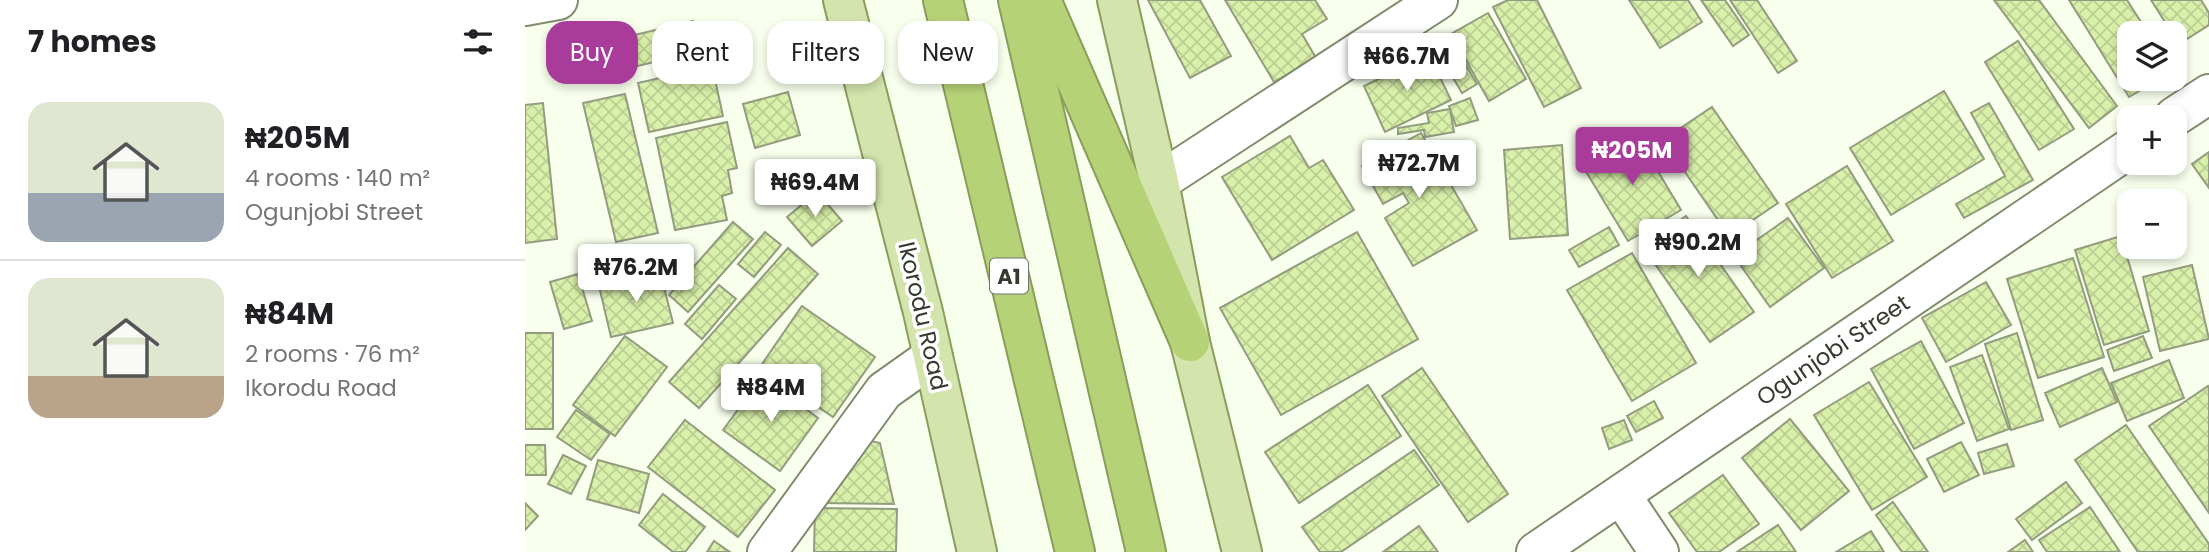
<!DOCTYPE html>
<meta charset="utf-8">
<style>
:root{--surface:#fff;--page:#f2f2f2;--text:#202124;--muted:#757577;--line:#e0e0e0;--accent:#a93c9b}
body{margin:0;font-family:Poppins,sans-serif;background:var(--page);color:var(--text);height:100vh;display:flex;flex-direction:column;font-size:26px;white-space:nowrap}
*{box-sizing:border-box;margin:0}
p{font-size:23px;color:var(--muted)}
.icon{flex:none;width:38px;height:38px;fill:none;stroke:currentColor;stroke-width:2;stroke-linecap:round;stroke-linejoin:round}
.map{position:relative;flex:1;overflow:hidden}
.side{display:flex;flex-direction:column;background:var(--surface);width:525px}
.side>*{flex:none}
.banner{position:absolute;left:21px;top:21px;width:665px;height:63px;display:flex;gap:14px}
.controls{position:absolute;left:1592px;top:21px;display:grid;gap:14px}
.controls a{display:grid;place-items:center;width:70px;height:70px;border-radius:14px;background:var(--surface);box-shadow:0 4px 10px #0003;font-size:35px}
.price{position:absolute;translate:-50% -60px;padding:0 16px;border-radius:7px;background:#fff;color:#222;font-size:23px;line-height:46px;filter:drop-shadow(0 2px 4px #0008)}
.price::after{content:'';position:absolute;left:50%;top:42px;width:21px;height:16px;margin-left:-10px;background:inherit;clip-path:polygon(0 0,100% 0,50% 100%)}
.price.selected{background:var(--accent);color:#fff}
ul{padding:0;list-style:none}
li{display:flex;align-items:center;gap:21px;height:175px;padding:0 28px}
li+li{border-top:2px solid var(--line)}
li span{display:grid;place-items:center;flex:none;width:196px;height:140px;border-radius:21px;color:#555}
li>.icon{margin-inline-start:auto}
span .icon{width:84px;height:84px;fill:#fffc;stroke-width:1}
li b{font-size:30px}
h2{display:flex;justify-content:space-between;align-items:center;height:84px;padding:0 28px;font-size:30px}
.chip{padding:0 24px;border-radius:21px;background:var(--surface);box-shadow:0 4px 10px #0003;font-size:24px;line-height:63px}
.chip.selected{background:var(--accent);color:#fff}
main{display:flex;flex:1;min-height:0}
.map>svg:first-child{display:block}
.building{fill:url(#building-cross-hatch);stroke:#939c7f;stroke-width:2}
.lines{fill:none;stroke-linecap:round;stroke-linejoin:round}
.street-casing{stroke:#818b6e;stroke-width:42}
.primary-casing{stroke:#899d5d;stroke-width:42}
.highway-casing{stroke:#899d5d;stroke-width:42}
.street{stroke:#fff;stroke-width:38}
.primary{stroke:#d3e4ad;stroke-width:38}
.highway{stroke:#b6d276;stroke-width:38}
.labels{text-anchor:middle;dominant-baseline:central;stroke-width:7;stroke-linejoin:round;paint-order:stroke}
.shield{fill:#fff;stroke:#72756d;stroke-width:2}
.shield-label{font-size:21px;font-weight:bold;fill:#363a2e}
.street-label{font-size:23px;fill:#363a2e;stroke:#fff}
</style>
<main>
<section class="side">
<h2>7 homes<svg class="icon" aria-label="filters" viewBox="0 0 24 24"><path d="M4 7h16M4 17h16"/><circle cx="9" cy="7" r="2"/><circle cx="15" cy="17" r="2"/></svg></h2>
<ul>
<li><span style="background:linear-gradient(#dfe7d0 65%,#9aa5b1 0)"><svg class="icon" aria-label="home" viewBox="0 0 24 24"><path d="M3 11l9-7 9 7M6 9v11h12V9"/></svg></span><div><b>₦205M</b><p>4 rooms · 140 m²</p><p>Ogunjobi Street</p></div></li>
<li><span style="background:linear-gradient(#dfe7d0 70%,#b9a48a 0)"><svg class="icon" aria-label="home" viewBox="0 0 24 24"><path d="M3 11l9-7 9 7M6 9v11h12V9"/></svg></span><div><b>₦84M</b><p>2 rooms · 76 m²</p><p>Ikorodu Road</p></div></li>
</ul>
</section>
<div class="map">
<svg width="1684" height="552" viewBox="0 0 1684 552">
<defs>
<pattern id="building-cross-hatch" width="8" height="8" patternUnits="userSpaceOnUse" patternTransform="scale(1.75)"><rect width="8" height="8" fill="#d9f0aa"/><path d="M0 0l8 8M0 8l8-8" fill="none" stroke="#bbcf93"/></pattern>
</defs>
<rect width="100%" height="100%" fill="#f8ffec"/>
<g class="building">
<path d="M623,0H675L706,56L665,78Z"/>
<path d="M700,0H790L802,19L777,34L791,58L749,82Z"/>
<path d="M983,0H1012L1056,88L1019,107L968,7Z"/>
<path d="M1104,0H1163L1177,22L1135,48Z"/>
<path d="M1176,0H1200L1224,35L1208,46Z"/>
<path d="M1205,0H1232L1272,61L1253,73Z"/>
<path d="M1469,0H1514L1592,106L1564,128Z"/>
<path d="M1544,0H1602L1623,33H1605V79H1635L1604,97Z"/>
<path d="M1626,0H1676L1684,13V25L1654,44L1650,33H1647Z"/>
<path d="M963,13L1001,79L964,101L926,34Z"/>
<path d="M168,21L175,51L104,68L97,38Z"/>
<path d="M1493,41L1549,129L1514,150L1460,62Z"/>
<path d="M930,47L952,84L937,93L915,55Z"/>
<path d="M904,55L926,100L860,132L839,86Z"/>
<path d="M187,66L198,116L124,132L113,83Z"/>
<path d="M1419,91L1459,159L1366,215L1325,148Z"/>
<path d="M263,92L275,135L230,148L218,104Z"/>
<path d="M100,94L133,233L91,242L58,103Z"/>
<path d="M945,98L953,120L931,126L924,106Z"/>
<path d="M18,103L32,239L0,243V105Z"/>
<path d="M1464,103L1508,180L1439,218L1431,204L1480,176L1446,113Z"/>
<path d="M1187,107L1253,203L1204,236L1138,140Z"/>
<path d="M925,109L929,132L900,137L899,130L873,134V128L904,123L902,113Z"/>
<path d="M202,122L212,168L203,170L207,193L197,196L202,220L150,230L131,138Z"/>
<path d="M896,133L952,230L888,266L860,218L884,203L878,193L858,204L837,166Z"/>
<path d="M1110,133L1156,210L1103,241L1057,165Z"/>
<path d="M765,136L784,168L798,160L829,210L747,260L697,177Z"/>
<path d="M1037,145L1043,235L985,239L979,150Z"/>
<path d="M1684,152V188L1667,164Z"/>
<path d="M1322,166L1368,241L1307,278L1261,204Z"/>
<path d="M292,192L317,221L287,246L262,217Z"/>
<path d="M1161,216L1229,312L1185,342L1118,247Z"/>
<path d="M1263,218L1299,268L1245,307L1209,256Z"/>
<path d="M208,222L228,239L163,312L144,295Z"/>
<path d="M1084,227L1094,245L1054,267L1044,250Z"/>
<path d="M240,232L256,245L229,277L213,264Z"/>
<path d="M832,232L893,339L756,415L695,308Z"/>
<path d="M1596,236L1624,331L1579,345L1550,250Z"/>
<path d="M263,248L293,274L174,408L144,382Z"/>
<path d="M1107,253L1171,363L1107,401L1042,290Z"/>
<path d="M1548,258L1579,357L1513,378L1482,279Z"/>
<path d="M1667,265L1684,339L1635,351L1618,277Z"/>
<path d="M135,271L148,323L86,337L74,286Z"/>
<path d="M53,274L67,321L39,329L25,282Z"/>
<path d="M1461,282L1486,325L1421,362L1397,318Z"/>
<path d="M194,285L211,299L177,339L160,324Z"/>
<path d="M277,306L350,357L308,417L235,367Z"/>
<rect x="0" y="333" width="28" height="96"/>
<path d="M1492,333L1518,420L1486,430L1460,344Z"/>
<path d="M100,336L142,367L90,436L48,405Z"/>
<path d="M1618,336L1627,358L1589,371L1582,350Z"/>
<path d="M1396,341L1439,423L1389,449L1346,369Z"/>
<path d="M1457,355L1484,429L1452,441L1425,367Z"/>
<path d="M1644,360L1659,398L1602,421L1586,383Z"/>
<path d="M897,368L983,494L943,522L857,396Z"/>
<path d="M1577,368L1592,402L1535,427L1520,393Z"/>
<path d="M237,377L293,418L255,471L198,430Z"/>
<path d="M1344,382L1402,477L1347,510L1289,415Z"/>
<path d="M843,385L876,436L774,503L740,452Z"/>
<path d="M1683,386L1684,388V513L1624,426Z"/>
<path d="M1129,401L1138,418L1111,432L1102,416Z"/>
<path d="M51,410L85,434L66,460L32,437Z"/>
<path d="M1265,419L1324,491L1276,530L1217,458Z"/>
<path d="M160,420L250,490L213,537L123,467Z"/>
<path d="M1099,420L1107,440L1084,449L1077,428Z"/>
<path d="M1601,425L1684,544V552H1613L1550,460Z"/>
<path d="M337,439L355,443L369,504L297,503Z"/>
<path d="M1436,442L1454,475L1419,492L1402,459Z"/>
<path d="M1482,444L1489,466L1459,474L1453,453Z"/>
<path d="M0,445H20L21,475H0Z"/>
<path d="M889,450L914,485L816,552H795L777,527Z"/>
<path d="M38,455L61,466L46,494L23,484Z"/>
<path d="M73,460L124,474L114,513L62,499Z"/>
<path d="M1198,475L1234,524L1194,552H1172L1144,513Z"/>
<path d="M1541,482L1557,503L1507,540L1491,519Z"/>
<path d="M138,494L180,527L160,552H148L114,525Z"/>
<path d="M1368,502L1403,552H1377L1351,515Z"/>
<path d="M0,503L13,516L0,530Z"/>
<path d="M1565,507L1595,552H1522L1514,540Z"/>
<path d="M290,508L372,509L371,552H289Z"/>
<path d="M1253,525L1271,552H1212Z"/>
<path d="M894,526L913,552H858Z"/>
<path d="M1346,531L1359,552H1311Z"/>
<path d="M1500,540L1508,552H1483Z"/>
<path d="M189,541L205,552H182Z"/>
</g>
<g class="lines">
<defs>
<g id="street">
<path d="M0,6L33,0"/>
<path d="M1649,117L1684,94"/>
<path d="M634,182L913,0"/>
<path d="M1096,495L1134,552"/>
<path d="M242,552L359,391L407,357"/>
<path d="M1011,552L1605,148"/>
</g>
<g id="primary">
<path d="M318,0L398,312L452,552"/>
<path d="M592,0L634,182L665,342L717,552"/>
</g>
<g id="highway">
<path d="M418,0L550,552"/>
<path d="M493,0L621,552"/>
<path d="M516,0L665,342"/>
</g>
</defs>
<use href="#street" class="street-casing"/>
<use href="#primary" class="primary-casing"/>
<use href="#highway" class="highway-casing"/>
<use href="#street" class="street"/>
<use href="#primary" class="primary"/>
<use href="#highway" class="highway"/>
</g>
<g class="labels">
<rect class="shield" x="465" y="258.5" width="38" height="35" rx="5"/>
<g class="shield-label">
<text x="484" y="276">A1</text>
</g>
<g class="street-label">
<text transform="translate(398 316) rotate(77)">Ikorodu Road</text>
<text transform="translate(1308 350) rotate(-34)">Ogunjobi Street</text>
</g>
</g>
</svg>
<div class="controls">
<a><svg class="icon" aria-label="layers" viewBox="0 0 24 24"><path d="M12 4l9 5-9 5-9-5zM3 14l9 5 9-5"/></svg></a>
<a>+</a>
<a>−</a>
</div>
<b class="price" style="left:882px;top:93px">₦66.7M</b>
<b class="price selected" style="left:1107px;top:187px">₦205M</b>
<b class="price" style="left:894px;top:200px">₦72.7M</b>
<b class="price" style="left:290px;top:219px">₦69.4M</b>
<b class="price" style="left:1173px;top:279px">₦90.2M</b>
<b class="price" style="left:111px;top:304px">₦76.2M</b>
<b class="price" style="left:246px;top:424px">₦84M</b>
<div class="banner">
<a class="chip selected">Buy</a>
<a class="chip">Rent</a>
<a class="chip">Filters</a>
<a class="chip">New</a>
</div>
</div>
</main>
